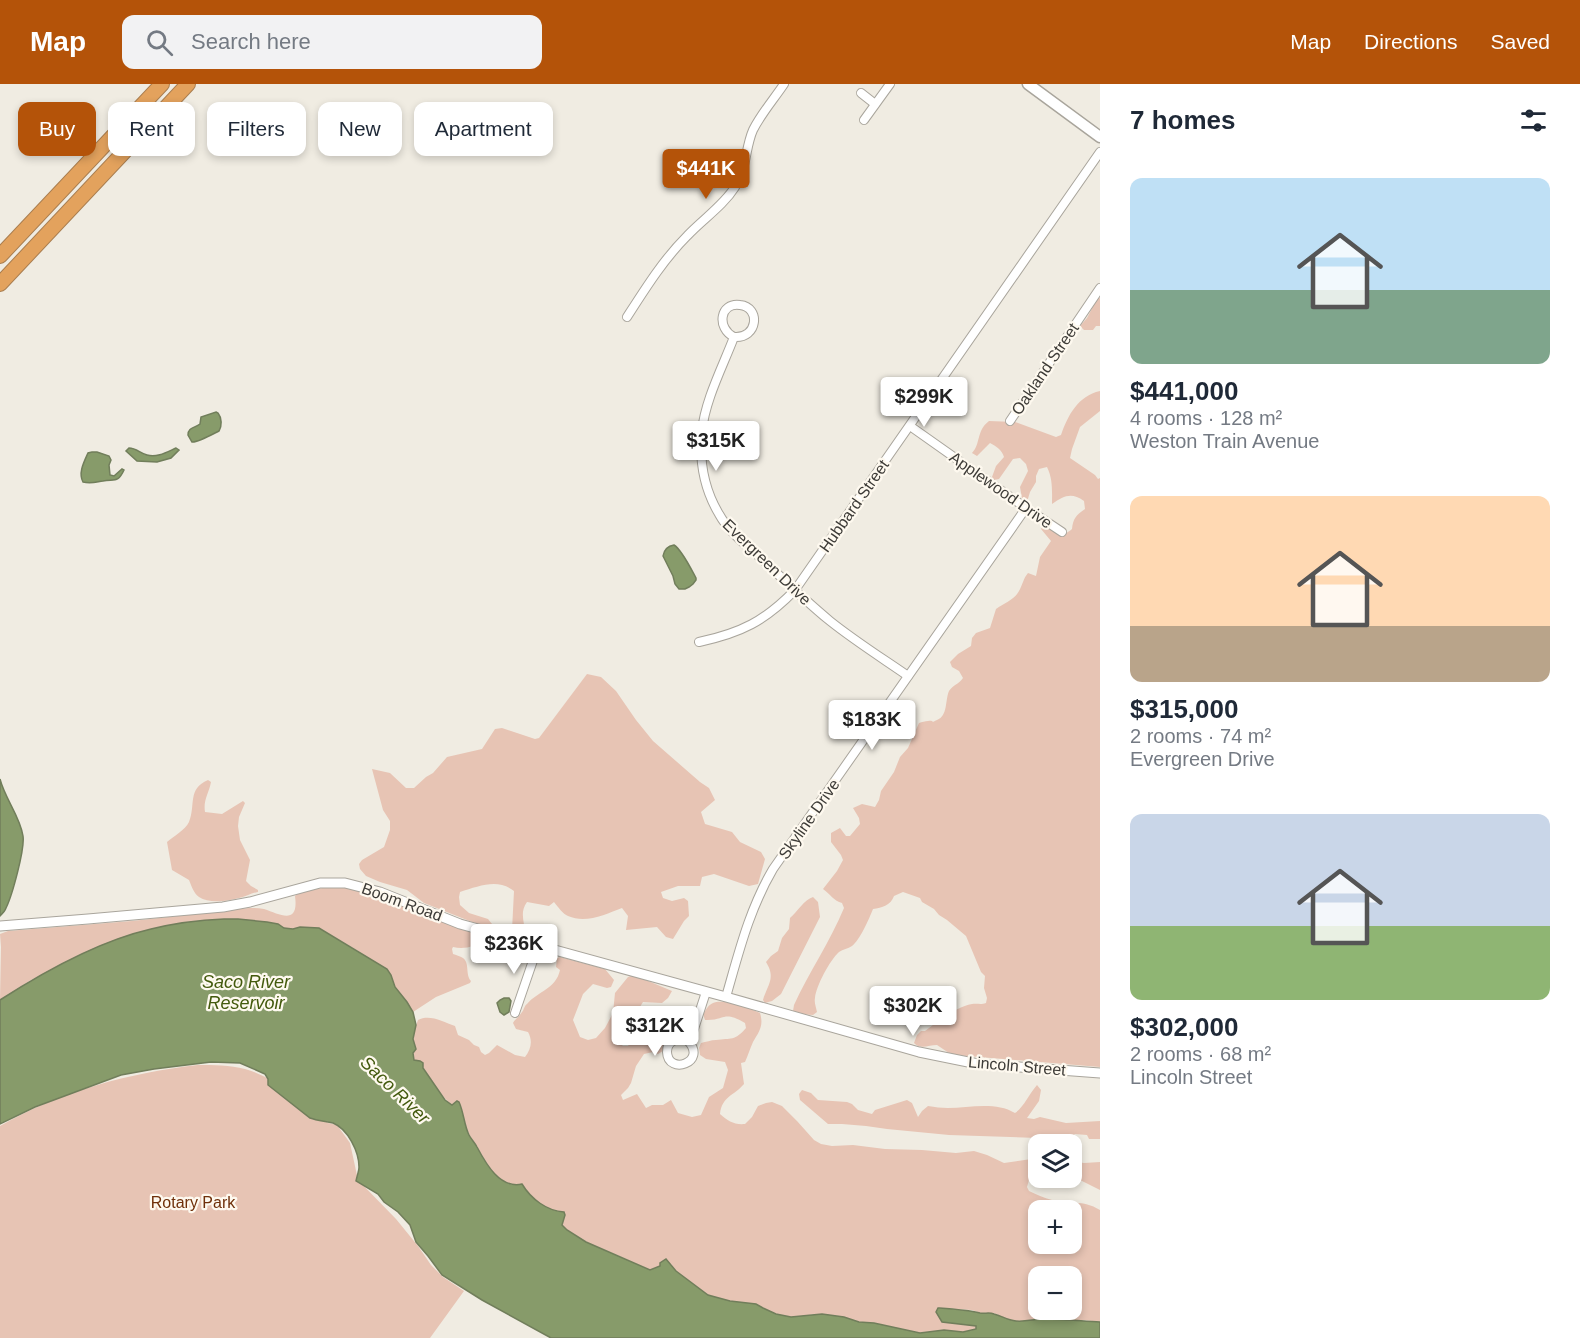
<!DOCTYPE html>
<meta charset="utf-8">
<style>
:root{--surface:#fff;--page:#f2f2f3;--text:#1f2937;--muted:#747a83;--accent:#b45309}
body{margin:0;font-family:Helvetica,sans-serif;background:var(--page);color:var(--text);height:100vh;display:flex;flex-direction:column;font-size:22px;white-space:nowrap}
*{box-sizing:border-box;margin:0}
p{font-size:20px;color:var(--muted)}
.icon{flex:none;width:33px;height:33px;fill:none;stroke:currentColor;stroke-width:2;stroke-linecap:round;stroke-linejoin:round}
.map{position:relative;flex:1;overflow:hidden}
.panel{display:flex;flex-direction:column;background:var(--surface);width:480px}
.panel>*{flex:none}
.guide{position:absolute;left:18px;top:18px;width:570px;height:54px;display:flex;gap:12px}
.tools{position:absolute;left:1028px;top:1050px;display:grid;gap:12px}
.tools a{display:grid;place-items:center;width:54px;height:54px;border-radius:12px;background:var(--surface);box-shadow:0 3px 9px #0003;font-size:30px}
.price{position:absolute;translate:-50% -51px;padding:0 14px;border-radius:6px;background:#fff;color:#222;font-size:20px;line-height:39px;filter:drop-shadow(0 2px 3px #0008)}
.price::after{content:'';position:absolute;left:50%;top:36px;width:18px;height:14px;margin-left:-9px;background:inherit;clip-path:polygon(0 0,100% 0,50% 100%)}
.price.current{background:var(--accent);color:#fff}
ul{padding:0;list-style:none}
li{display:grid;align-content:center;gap:12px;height:318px;padding:0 30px}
li span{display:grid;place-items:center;height:186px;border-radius:12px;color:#555}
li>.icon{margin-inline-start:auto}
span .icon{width:108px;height:108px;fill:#fffc;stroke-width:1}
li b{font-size:26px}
h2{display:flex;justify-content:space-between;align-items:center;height:72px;padding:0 30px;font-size:26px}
.chip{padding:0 21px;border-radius:12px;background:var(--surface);box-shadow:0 3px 9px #0003;font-size:21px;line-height:54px}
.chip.current{background:var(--accent);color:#fff}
header{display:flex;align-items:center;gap:36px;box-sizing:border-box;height:84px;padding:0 30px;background:var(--accent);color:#fff}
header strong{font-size:28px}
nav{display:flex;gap:33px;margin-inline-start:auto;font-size:21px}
.search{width:420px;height:54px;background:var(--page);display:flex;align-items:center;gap:15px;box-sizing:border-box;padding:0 21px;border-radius:12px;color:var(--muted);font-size:22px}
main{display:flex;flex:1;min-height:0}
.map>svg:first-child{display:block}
.green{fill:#e7c4b4;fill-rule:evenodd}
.water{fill:#879b6a;stroke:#717e5b;stroke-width:1.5}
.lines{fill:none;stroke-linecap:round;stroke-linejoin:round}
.minor-casing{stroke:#a9a59c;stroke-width:10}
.tertiary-casing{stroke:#a9a59c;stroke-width:11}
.secondary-casing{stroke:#a9a59c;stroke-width:13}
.motorway-casing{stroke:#a97e50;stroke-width:16}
.minor{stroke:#fff;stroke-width:8}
.tertiary{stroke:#fff;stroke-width:9}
.secondary{stroke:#fff;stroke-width:10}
.motorway{stroke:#e3a25d;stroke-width:14}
.labels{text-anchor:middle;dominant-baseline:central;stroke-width:4.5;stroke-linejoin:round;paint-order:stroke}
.street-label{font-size:16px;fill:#3d3b37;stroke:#fef9ef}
.park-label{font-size:16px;fill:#6f2f09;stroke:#fef9ef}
.water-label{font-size:18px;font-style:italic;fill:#435a0d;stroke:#fef9ef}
</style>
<header>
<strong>Map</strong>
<div class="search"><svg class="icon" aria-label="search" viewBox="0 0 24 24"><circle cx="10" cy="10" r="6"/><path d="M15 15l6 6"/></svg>Search here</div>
<nav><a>Map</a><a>Directions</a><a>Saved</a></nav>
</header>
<main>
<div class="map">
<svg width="1100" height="1254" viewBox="0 0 1100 1254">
<rect width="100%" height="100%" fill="#f0ece2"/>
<g class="green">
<path d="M1100,214V242H1096L1093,246H1084L1080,242L1087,234L1097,215Z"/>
<path d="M1100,307V327L1080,343L1072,365L1070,374L1095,391L1098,395L1100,394V983L967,972L952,971L937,961C929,961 920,966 914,959L917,951L921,947H925C938,937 956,923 972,920C978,919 980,921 986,919L987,914L984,904L985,892L981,888L966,852L947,836L939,831L934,825L922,818L920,814L903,808L894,812C891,821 882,824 873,825C869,835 860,856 852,862C848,865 843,865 839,868C830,876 816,902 815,914C814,918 816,923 817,928L813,931L800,930L793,927L794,921C809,888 830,858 844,824L842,819C834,817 830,810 823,805L837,787L843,776L841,771L831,758V749L840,744L846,752H850L860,740L859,734L853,724L862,720L875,723L879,716L881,707L894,688L900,673L908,664L919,639C922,638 925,637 928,637C936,636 929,640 937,636C948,632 945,616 949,607C953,601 959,600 963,594L959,587L952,583L950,578L958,570L971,562L972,554L976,549L990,544L996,525C1004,519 1014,516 1019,507C1023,500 1023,495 1028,489L1036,492L1040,473L1051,457L1041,445L1042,443C1055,444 1057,458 1072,445C1073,435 1076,431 1085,425L1084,417C1071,408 1064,412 1052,420C1052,407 1053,395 1047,383L1039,385L1036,392V398L1030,408L1027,418L1022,414L1020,403L1028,387L1026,380L1020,374L1013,375L999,395L994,396L992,393L996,382L1004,373C1002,366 996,362 990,359L977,372L972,369C981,359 976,347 989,337L1015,338L1056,353L1061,351C1068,331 1078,312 1100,307Z"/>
<path d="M587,590L601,593L616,607L636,636L653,657L700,698L709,704L715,716L701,728L705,740L732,748L740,758L761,768L765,775L758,800L749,802L714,790L702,793L700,802H678L661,808L663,814L672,817L684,814L688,817L689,832L684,837L673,855L666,853L657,843L626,846L628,832L622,824C606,830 586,840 568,832C563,830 558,823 554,818L549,822L527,818C519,829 525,838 525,851H518L512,846L514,807C498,794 479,802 460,808L459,813L460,821L469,829L488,835L492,840L489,842L472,838L424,819L407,806L380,798L366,792L360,785L359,780L362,776L384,763L390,746V737L383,726L372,685L390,689L406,704H414L426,693L433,689L447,673L482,665L495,645L502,644L535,655L539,654Z"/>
<path d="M208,696L211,698C209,709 203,716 205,728L222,730L243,717L245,719L239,733L238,742L240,756L250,776L246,797L251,802L258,806V808C251,809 246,813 239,814C228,817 209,820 199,813C194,810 191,801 189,796L172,786L167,758C174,752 185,746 189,738C196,721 187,705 208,696Z"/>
<path d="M334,802L363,807L485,851V856C475,862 465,866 453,863L452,865L453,870C456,871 460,872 463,874C470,879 465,890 471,897L470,899L436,913L413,928L407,918L395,903L391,891L358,867L319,844L309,843L293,845L284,844L278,840L238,835L195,837L150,845L109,859L31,896L0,916L1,863L0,850L8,847L132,837L249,824C254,824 259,824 264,825C281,831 299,841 295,812L299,808Z"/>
<path d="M813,813L818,818L820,833L781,910L772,917L765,919L763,916C768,900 776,894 766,878L771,872L778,867L782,854L789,845L790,834C798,827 804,816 813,813Z"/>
<path d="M560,873L605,885L614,896L611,903L607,904L593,900L583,910L573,936L580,953L588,956L596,954L605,944L613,929L615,909L628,893L634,891L672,907L668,914L662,919L643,918L638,926L627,927L625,929L620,959L623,962H628L638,948L652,950H660L665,943H671L673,947L663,967L658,970L653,968L644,970L636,982L631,999L628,1004L621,1011L623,1016L637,1010L646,1024L652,1021H663L671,1016L678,1029L692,1033L701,1031L709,1013L723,1004L728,986L725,978L706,975L700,971L699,964L701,959C706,958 711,956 716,956C731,954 735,957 746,944L745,939C722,926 726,937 705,936L703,930C706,926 708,921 713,919C723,914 750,924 760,929C764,942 759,948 753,958C750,965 748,971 745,978L741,979L744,1000C734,1012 722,1012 720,1030C728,1037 734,1041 745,1040L752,1033L758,1022L766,1019L772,1018L782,1022L797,1037L814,1056L821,1060L832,1062L853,1061L885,1065L922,1066L956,1069L974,1067L987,1071L1004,1079L1038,1074V1093L1029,1096L1027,1103L1029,1107C1036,1110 1044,1114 1052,1116C1070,1121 1082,1115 1100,1126V1238L1084,1236L1069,1237L1045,1235L1018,1238L1003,1235L997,1230L991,1229L983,1230L972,1226L939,1224L942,1238L976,1242V1245L963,1248L945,1246L920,1249L874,1239L859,1238L844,1233L813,1230L803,1233H791L776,1230L763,1224L756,1220L730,1217L708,1211L676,1187L671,1180L650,1186L637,1181L626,1175L586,1158L567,1146L562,1141L565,1131L564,1128C561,1128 557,1128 554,1127C542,1124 528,1110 522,1100C499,1105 487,1079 477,1063C475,1058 471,1055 469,1050C465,1042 463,1031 461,1022C459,1022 453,1021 451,1020C445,1017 423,985 420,977L414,976L412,973L414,947L418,936C430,930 443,938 455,942L458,951L469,956L474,961L479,963L481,968L485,971L489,969L497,961L515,971L525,973C531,965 533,957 528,948L516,945L513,939C515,935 519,933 522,928C524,926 524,922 527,920C538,907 556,905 560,886L556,883L557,874ZM1038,1126H1071V1160H1038ZM1038,1192H1071V1226H1038Z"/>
<path d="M198,981C213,981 230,981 245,985C277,994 302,1018 328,1039L337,1041L350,1059L358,1096L396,1135L418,1162L431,1181L443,1193L464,1207L430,1254H0V1042C61,1007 129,989 198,981Z"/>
<path d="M1037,1001L1041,1006L1039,1017L1027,1034L1034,1035L1040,1033L1066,1039L1100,1037V1055H1089L1087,1051L1075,1050L1068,1055L949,1051L887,1045L866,1042L842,1040H828L800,1016L799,1010L802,1006L811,1009L818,1016L847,1018L852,1020L858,1026L872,1030L875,1026L907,1016L912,1019L918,1033L922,1027L928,1022C935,1023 941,1024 948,1024C969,1024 995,1017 1015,1029C1024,1023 1029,1010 1037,1001Z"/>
<path d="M1071,1077L1084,1079L1100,1078V1106L1082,1097L1070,1094Z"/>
</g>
<g class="water">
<path d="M216,328L218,329C222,334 222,342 219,347C213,350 197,359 192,358L188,351C188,343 195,344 200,340L201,333Z"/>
<path d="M129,364C136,364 140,369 147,371C157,374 167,368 176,364L179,366L171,374L157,378L137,377L126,367Z"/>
<path d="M92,368H97L109,372L111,376L109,381L110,391L114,392L122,385L124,386C118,399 115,395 103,397C96,398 91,400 83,398C78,389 84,378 88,369Z"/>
<path d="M674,461C682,466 691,485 696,494V496L693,500L689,503L685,505H679L675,500L673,492L663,472C664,466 668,462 674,461Z"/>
<path d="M0,695C5,715 20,732 23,752C25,765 12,812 6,824C5,827 2,830 0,832Z"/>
<path d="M224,835H238L267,838L278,840L284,844L293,845L300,843L319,844L387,885L391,891L395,903L407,918L413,928L416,941L413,955L416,965L413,969L414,976L420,977L423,979V984L445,1016L452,1021L457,1017L459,1018C464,1029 464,1041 469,1051C471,1055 475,1059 477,1063C486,1080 500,1105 522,1100C531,1115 547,1127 564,1128L565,1131L562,1141L567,1146L586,1158L650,1186L660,1182V1179L666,1175L676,1187L708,1211L730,1217L756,1220L763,1224L776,1230L791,1233L822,1230L844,1233L859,1238L874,1239L920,1249L944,1246L963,1248L976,1245V1242L942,1238L936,1228L938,1224C952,1225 967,1226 980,1229C985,1230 989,1228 994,1230C1002,1232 1007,1236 1016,1237C1025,1238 1035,1235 1044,1235C1063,1235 1081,1237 1100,1238V1254H551L482,1216L442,1191L428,1172L416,1158L410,1141L398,1128L384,1118L378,1110L356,1097C357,1092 359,1087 359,1083C359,1068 348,1045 333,1039C326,1037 318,1037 310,1034L268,1001V995L265,990L240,979L211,978L154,985L121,991L70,1010L35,1023L0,1040V916C45,887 99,857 151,845C175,839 200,836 224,835Z"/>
<path d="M504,914H509L511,917L509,928L504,931L500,928L497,919L500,916Z"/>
</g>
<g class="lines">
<defs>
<g id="minor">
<path d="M861,9L875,20"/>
<path d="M864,36L890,0"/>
<path d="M627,233C645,205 663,176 687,152C703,135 723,122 735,103C747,85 745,64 753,46C761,30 774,15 784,0"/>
<path d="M734,253C716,244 720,218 740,221C761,223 758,255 734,253C723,282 705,316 702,347C699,376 704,405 719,430C730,450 750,464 766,479C787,499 808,519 830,537C855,557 882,574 908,592"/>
<path d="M1010,337L1100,204"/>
<path d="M910,342L1026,424L1062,448"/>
<path d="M699,558C741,549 765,537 795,506L1100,68"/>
<path d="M726,913C739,868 749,826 773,785L1026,424"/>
<path d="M515,929L538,862"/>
<path d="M688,957C708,978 668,992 667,968C667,956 679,953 688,957L692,951L706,908"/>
</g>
<path id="tertiary" d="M0,842L88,835L223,823L250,818L320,799H345L380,808L460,840L726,913L919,968L978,980L1100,989"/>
<path id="secondary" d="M1028,0L1100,53"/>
<g id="motorway">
<path d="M0,172L162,0"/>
<path d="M0,200L188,0"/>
</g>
</defs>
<use href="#minor" class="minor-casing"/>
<use href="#tertiary" class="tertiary-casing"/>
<use href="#secondary" class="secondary-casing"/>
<use href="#motorway" class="motorway-casing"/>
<use href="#minor" class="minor"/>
<use href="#tertiary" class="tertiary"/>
<use href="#secondary" class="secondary"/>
<use href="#motorway" class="motorway"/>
</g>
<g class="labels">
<g class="street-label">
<text transform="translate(1045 285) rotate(-56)">Oakland Street</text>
<text transform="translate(1001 406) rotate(35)">Applewood Drive</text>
<text transform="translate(854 422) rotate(-55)">Hubbard Street</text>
<text transform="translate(767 478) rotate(44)">Evergreen Drive</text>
<text transform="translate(809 735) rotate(-55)">Skyline Drive</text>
<text transform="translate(402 818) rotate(20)">Boom Road</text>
<text transform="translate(1017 982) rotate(5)">Lincoln Street</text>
</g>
<g class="park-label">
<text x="193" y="1118">Rotary Park</text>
</g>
<g class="water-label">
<text x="246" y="898">Saco River<tspan x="246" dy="21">Reservoir</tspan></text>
<text transform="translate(395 1006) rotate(44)">Saco River</text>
</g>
</g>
</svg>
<div class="tools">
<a><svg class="icon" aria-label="layers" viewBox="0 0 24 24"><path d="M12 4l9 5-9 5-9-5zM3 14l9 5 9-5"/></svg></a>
<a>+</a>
<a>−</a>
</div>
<b class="price current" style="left:706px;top:116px">$441K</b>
<b class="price" style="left:924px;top:344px">$299K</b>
<b class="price" style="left:716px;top:388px">$315K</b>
<b class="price" style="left:872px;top:667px">$183K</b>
<b class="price" style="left:514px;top:891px">$236K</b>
<b class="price" style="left:913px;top:953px">$302K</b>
<b class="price" style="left:655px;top:973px">$312K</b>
<div class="guide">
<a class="chip current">Buy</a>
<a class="chip">Rent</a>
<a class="chip">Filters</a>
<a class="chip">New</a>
<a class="chip">Apartment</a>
</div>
</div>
<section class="panel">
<h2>7 homes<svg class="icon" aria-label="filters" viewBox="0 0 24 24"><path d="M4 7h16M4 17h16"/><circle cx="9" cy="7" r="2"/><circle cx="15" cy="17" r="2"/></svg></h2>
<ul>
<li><span style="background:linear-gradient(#bfe0f5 60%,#7fa58c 0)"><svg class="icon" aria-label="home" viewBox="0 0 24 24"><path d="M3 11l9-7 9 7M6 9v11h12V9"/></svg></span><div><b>$441,000</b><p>4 rooms · 128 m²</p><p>Weston Train Avenue</p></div></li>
<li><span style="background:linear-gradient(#ffd9b3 70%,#b9a48a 0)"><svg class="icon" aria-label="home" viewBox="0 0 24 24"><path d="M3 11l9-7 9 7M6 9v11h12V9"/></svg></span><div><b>$315,000</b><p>2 rooms · 74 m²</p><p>Evergreen Drive</p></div></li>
<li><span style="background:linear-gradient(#c9d6e8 60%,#8fb573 0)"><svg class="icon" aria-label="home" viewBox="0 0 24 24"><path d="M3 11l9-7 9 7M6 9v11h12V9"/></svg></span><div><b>$302,000</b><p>2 rooms · 68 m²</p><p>Lincoln Street</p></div></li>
</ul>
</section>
</main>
